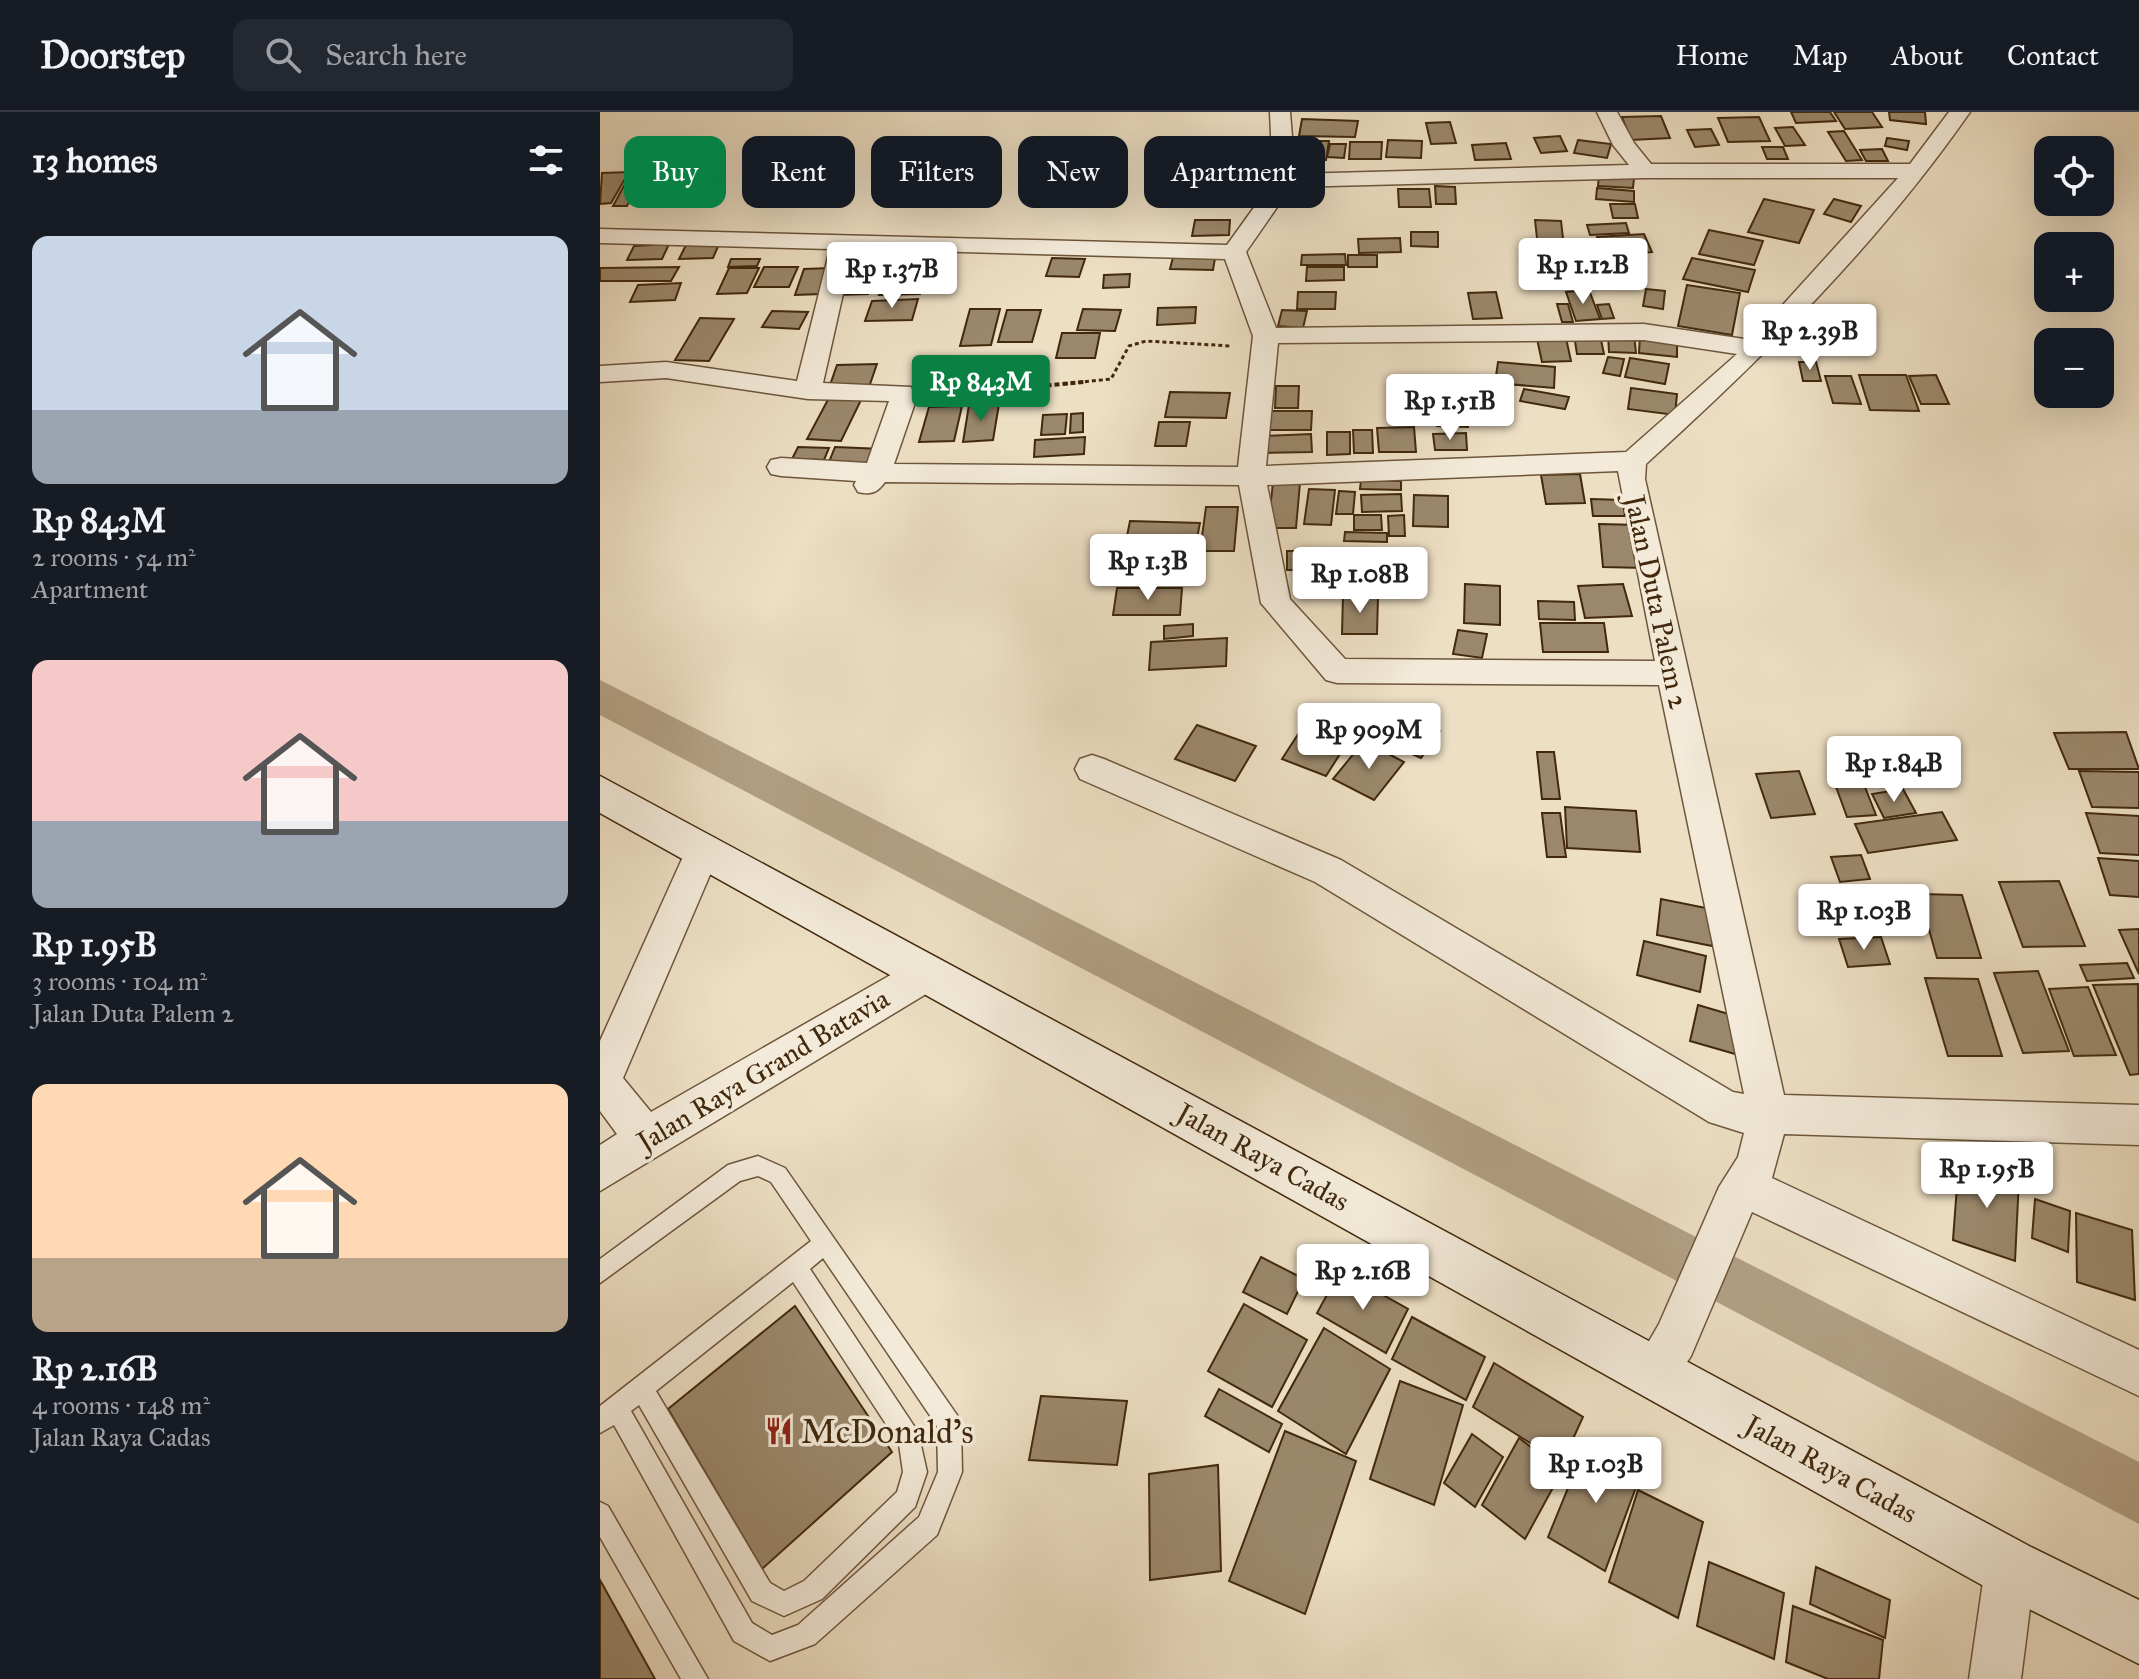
<!DOCTYPE html>
<meta charset="utf-8">
<style>
:root{--surface:#171b24;--page:#242831;--text:#f1f3f6;--muted:#9ea1a6;--line:#363941;--accent:#0b8043}
body{margin:0;font-family:"IM FELL Great Primer",serif;background:var(--page);color:var(--text);height:100vh;display:flex;flex-direction:column;font-size:30px;white-space:nowrap}
*{box-sizing:border-box;margin:0}
p{font-size:26px;color:var(--muted)}
.icon{flex:none;width:44px;height:44px;fill:none;stroke:currentColor;stroke-width:2;stroke-linecap:round;stroke-linejoin:round}
.map{position:relative;flex:1;overflow:hidden}
.drawer{display:flex;flex-direction:column;background:var(--surface);width:600px}
.drawer>*{flex:none}
.top-card{position:absolute;left:24px;top:24px;width:760px;height:72px;display:flex;gap:16px}
.controls{position:absolute;left:1434px;top:24px;display:grid;gap:16px}
.controls a{display:grid;place-items:center;width:80px;height:80px;border-radius:16px;background:var(--surface);box-shadow:0 8px 32px #0002;font-size:40px}
.price{position:absolute;translate:-50% -68px;padding:0 18px;border-radius:8px;background:#fff;color:#222;font-size:26px;line-height:52px;filter:drop-shadow(0 2px 4px #0008)}
.price::after{content:'';position:absolute;left:50%;top:48px;width:24px;height:18px;margin-left:-12px;background:inherit;clip-path:polygon(0 0,100% 0,50% 100%)}
.price.selected{background:var(--accent);color:#fff}
ul{padding:0;list-style:none}
li{display:grid;align-content:center;gap:16px;height:424px;padding:0 32px}
li span{display:grid;place-items:center;height:248px;border-radius:16px;color:#555}
li>.icon{margin-inline-start:auto}
span .icon{width:144px;height:144px;fill:#fffc;stroke-width:1}
li b{font-size:34px}
h2{display:flex;justify-content:space-between;align-items:center;height:96px;padding:0 32px;font-size:34px}
.tag{padding:0 28px;border-radius:16px;background:var(--surface);box-shadow:0 8px 32px #0002;font-size:28px;line-height:72px}
.tag.selected{background:var(--accent);color:#fff}
header{display:flex;align-items:center;gap:48px;box-sizing:border-box;height:112px;padding:0 40px;background:var(--surface);border-bottom:2px solid var(--line)}
header strong{font-size:38px}
nav{display:flex;gap:44px;margin-inline-start:auto;font-size:28px}
.search{width:560px;height:72px;background:var(--page);display:flex;align-items:center;gap:20px;box-sizing:border-box;padding:0 28px;border-radius:16px;color:var(--muted);font-size:30px}
main{display:flex;flex:1;min-height:0}
.map>svg:first-child{display:block}
.lines{fill:none;stroke-linecap:round;stroke-linejoin:round}
.canal{fill:#b3a186;fill-rule:evenodd}
.building{fill:#9b886c;stroke:#42290d;stroke-width:2}
.lane-casing{stroke:#6d563b;stroke-width:3}
.street-casing{stroke:#6d563b;stroke-width:3}
.secondary-casing{stroke:#42290d;stroke-width:3}
.path-far1{stroke:#42290d;stroke-width:3;stroke-dasharray:4 3;stroke-linecap:butt}
.path{stroke:#42290d;stroke-width:4;stroke-dasharray:5 3;stroke-linecap:butt}
.lane{fill:#f3ead9;fill-rule:evenodd}
.street{fill:#f3ead9;fill-rule:evenodd}
.secondary{fill:#f3ead9;fill-rule:evenodd}
.labels{text-anchor:middle;dominant-baseline:central;stroke-width:7;stroke-linejoin:round;paint-order:stroke}
.street-label{font-size:28px;fill:#42290d;stroke:#f3ead9}
.near-poi-label{font-size:34px;fill:#42290d;stroke:#f3ead9;text-anchor:start}
</style>
<header>
<strong>Doorstep</strong>
<div class="search"><svg class="icon" aria-label="search" viewBox="0 0 24 24"><circle cx="10" cy="10" r="6"/><path d="M15 15l6 6"/></svg>Search here</div>
<nav><a>Home</a><a>Map</a><a>About</a><a>Contact</a></nav>
</header>
<main>
<section class="drawer">
<h2>13 homes<svg class="icon" aria-label="filters" viewBox="0 0 24 24"><path d="M4 7h16M4 17h16"/><circle cx="9" cy="7" r="2"/><circle cx="15" cy="17" r="2"/></svg></h2>
<ul>
<li><span style="background:linear-gradient(#c9d6e8 70%,#9aa5b1 0)"><svg class="icon" aria-label="home" viewBox="0 0 24 24"><path d="M3 11l9-7 9 7M6 9v11h12V9"/></svg></span><div><b>Rp 843M</b><p>2 rooms · 54 m²</p><p>Apartment</p></div></li>
<li><span style="background:linear-gradient(#f6c9c9 65%,#9aa5b1 0)"><svg class="icon" aria-label="home" viewBox="0 0 24 24"><path d="M3 11l9-7 9 7M6 9v11h12V9"/></svg></span><div><b>Rp 1.95B</b><p>3 rooms · 104 m²</p><p>Jalan Duta Palem 2</p></div></li>
<li><span style="background:linear-gradient(#ffd9b3 70%,#b9a48a 0)"><svg class="icon" aria-label="home" viewBox="0 0 24 24"><path d="M3 11l9-7 9 7M6 9v11h12V9"/></svg></span><div><b>Rp 2.16B</b><p>4 rooms · 148 m²</p><p>Jalan Raya Cadas</p></div></li>
</ul>
</section>
<div class="map">
<svg width="1539" height="1567" viewBox="0 0 1539 1567">
<rect width="100%" height="100%" fill="#eddfc4"/>
<filter id="stains"><feTurbulence type="fractalNoise" baseFrequency=".0025" numOctaves="4"/><feColorMatrix values="0 0 0 0 .2 0 0 0 0 .09 0 0 0 0 .02 0 0 0 .5 -.17"/></filter>
<radialGradient id="worn" r=".72"><stop offset=".6" stop-color="#630" stop-opacity="0"/><stop offset="1" stop-color="#630" stop-opacity=".3"/></radialGradient>
<g class="lines">
<path class="canal" d="M0,568L1539,1350V1412L0,603Z"/>
</g>
<g class="building">
<path d="M1191,0H1230L1236,9L1196,11Z"/>
<path d="M1234,0H1272L1282,15L1245,17Z"/>
<path d="M1289,0H1325L1326,12L1290,8Z"/>
<path d="M1061,4L1070,26L1031,28L1022,5Z"/>
<path d="M1159,5L1170,29L1128,30L1118,6Z"/>
<path d="M702,7L758,9L755,25L699,24Z"/>
<path d="M850,10L856,31L831,32L826,11Z"/>
<path d="M1193,15L1205,33L1185,34L1175,16Z"/>
<path d="M1111,17L1119,33L1095,35L1087,18Z"/>
<path d="M1244,19L1262,48L1246,49L1228,20Z"/>
<path d="M960,24L967,39L941,41L934,26Z"/>
<path d="M1287,26L1309,29L1307,38L1285,34Z"/>
<path d="M699,28L714,29L711,49L695,48Z"/>
<path d="M788,28L822,29L821,46L786,45Z"/>
<path d="M978,28L1011,32L1007,46L974,41Z"/>
<path d="M716,29H729L726,48H712Z"/>
<path d="M750,30H782L781,47H749Z"/>
<path d="M906,31L911,47L875,48L872,33Z"/>
<path d="M730,32H746L744,46L727,45Z"/>
<path d="M1162,35H1183L1188,47H1167Z"/>
<path d="M1282,37L1288,49H1266L1260,38Z"/>
<path d="M29,60L11,91L0,92L2,61Z"/>
<path d="M999,63L1034,66L1033,76L998,74Z"/>
<path d="M40,69L27,94H13L26,70Z"/>
<path d="M189,73L184,84L148,85L153,74Z"/>
<path d="M835,74L855,75L856,92H836Z"/>
<path d="M997,76L1034,79V90L996,87Z"/>
<path d="M798,77H829L831,95H799Z"/>
<path d="M1164,87L1214,98L1199,131L1148,120Z"/>
<path d="M1234,87L1261,94L1251,110L1224,102Z"/>
<path d="M1010,92H1035L1038,106H1013Z"/>
<path d="M595,108H630L629,123L592,124Z"/>
<path d="M935,108L961,109L964,135H938Z"/>
<path d="M1026,111L1029,121L990,123L987,113Z"/>
<path d="M1109,118L1163,129L1154,153L1099,142Z"/>
<path d="M811,120H838V135L811,134Z"/>
<path d="M1044,122L1052,140L1004,143L997,125Z"/>
<path d="M800,126L801,140L759,141L758,127Z"/>
<path d="M69,132L62,147L27,148L34,134Z"/>
<path d="M119,132L113,146L79,147L86,133Z"/>
<path d="M745,142L746,153H701L702,143Z"/>
<rect x="748" y="143" width="29" height="12"/>
<path d="M573,145L615,146L613,158L570,157Z"/>
<path d="M452,146L485,147L479,165L446,164Z"/>
<path d="M1092,146L1155,158L1148,180L1083,167Z"/>
<path d="M131,147H160L157,154L128,155Z"/>
<path d="M316,152L312,162L287,163L290,153Z"/>
<path d="M79,155L71,169H0V156Z"/>
<path d="M164,155H198L189,175H154Z"/>
<path d="M707,155H744V168L706,169Z"/>
<path d="M129,156H159L147,181L117,182Z"/>
<path d="M230,156L222,182L195,183L204,157Z"/>
<path d="M275,156L268,182L236,183L243,158Z"/>
<path d="M530,162L529,175L503,176L504,163Z"/>
<path d="M285,165H326L320,182L279,183Z"/>
<path d="M81,171L75,188L30,190L38,173Z"/>
<path d="M1087,173L1140,181L1132,223L1078,214Z"/>
<path d="M1046,177L1065,179L1063,197L1043,194Z"/>
<path d="M989,178L1000,207L976,209L966,180Z"/>
<path d="M698,180H736L735,197H697Z"/>
<path d="M896,180L902,206L873,207L868,181Z"/>
<path d="M318,187L312,208L265,209L272,189Z"/>
<path d="M957,192H968L973,210H962Z"/>
<path d="M1009,192L1014,206L1002,207L997,193Z"/>
<path d="M596,195L595,211L557,213L558,196Z"/>
<path d="M370,197H400L391,233L360,234Z"/>
<path d="M483,197L521,198L515,219L477,218Z"/>
<path d="M407,198H441L432,230H398Z"/>
<path d="M682,198L707,199L703,216L678,214Z"/>
<path d="M172,199L208,200L199,217L162,215Z"/>
<path d="M100,206L134,207L109,249L75,248Z"/>
<path d="M462,221H500L495,246H456Z"/>
<path d="M1008,222L1034,223L1036,241L1009,240Z"/>
<path d="M974,223H1000L1004,242H977Z"/>
<path d="M1040,224L1077,227V245L1039,241Z"/>
<path d="M966,226L971,249L942,250L937,227Z"/>
<path d="M1008,245L1024,247L1020,264L1003,261Z"/>
<path d="M1030,246L1069,252L1065,272L1025,265Z"/>
<path d="M898,250L955,255L954,276L895,271Z"/>
<path d="M1199,250H1216L1221,269H1203Z"/>
<path d="M277,252L269,275L229,276L237,253Z"/>
<path d="M1259,263H1306L1319,299L1270,298Z"/>
<path d="M1336,263L1349,292H1321L1309,264Z"/>
<path d="M1225,264H1251L1261,292L1233,291Z"/>
<path d="M676,274H699L698,296H675Z"/>
<path d="M1031,276L1077,282L1075,303L1028,297Z"/>
<path d="M924,277L969,285L965,297L920,289Z"/>
<path d="M570,280L630,281L626,306L565,305Z"/>
<path d="M231,282L263,284L241,329L207,327Z"/>
<path d="M838,282H867L868,315L837,314Z"/>
<path d="M399,292L393,328L363,330L369,293Z"/>
<path d="M362,294L354,329L319,330L329,295Z"/>
<path d="M667,299H712L711,318H665Z"/>
<path d="M483,301V320L470,321L471,302Z"/>
<path d="M467,302L465,322L441,323L443,303Z"/>
<path d="M559,310H590L586,334H555Z"/>
<path d="M814,315L816,340H779L777,316Z"/>
<path d="M753,318H772L773,341H754Z"/>
<path d="M727,320H750V342L727,343Z"/>
<path d="M866,321L867,338H835L833,322Z"/>
<path d="M711,322L712,340L663,341L662,324Z"/>
<path d="M485,325L484,342L434,345L435,328Z"/>
<path d="M198,335L229,336L224,348L192,347Z"/>
<path d="M235,335L282,337L274,356L227,355Z"/>
<path d="M980,362L985,391L946,392L941,363Z"/>
<path d="M761,368L801,369V378L760,377Z"/>
<path d="M673,371H700L696,416H668Z"/>
<path d="M709,377L735,378L731,413L704,412Z"/>
<path d="M739,379L755,380L753,402H736Z"/>
<path d="M801,382L802,399L762,400L761,383Z"/>
<path d="M814,383L848,384V415L813,414Z"/>
<path d="M991,387L1023,388L1025,404H993Z"/>
<path d="M606,395H638L634,439H600Z"/>
<path d="M754,403H781L782,418H754Z"/>
<path d="M804,403L805,424H789L788,404Z"/>
<path d="M530,409L600,411L595,436L525,434Z"/>
<path d="M999,412L1040,413L1045,456L1003,455Z"/>
<path d="M745,420L787,421V430L744,429Z"/>
<rect x="687" y="439" width="21" height="19"/>
<path d="M598,442L595,469H518L522,443Z"/>
<path d="M865,472L900,474V513L864,511Z"/>
<path d="M1023,472L1032,504L985,506L978,474Z"/>
<path d="M517,476H582L580,503H513Z"/>
<path d="M743,483L778,484L777,522H742Z"/>
<path d="M938,489L974,490L975,508L939,507Z"/>
<path d="M940,511H1004L1008,540H943Z"/>
<path d="M593,512V524L564,527V514Z"/>
<path d="M858,518L887,522L882,546L853,542Z"/>
<path d="M627,526L626,554L549,558L551,530Z"/>
<path d="M717,593L761,609L726,664L682,647Z"/>
<path d="M786,596L840,619L821,646L767,622Z"/>
<path d="M597,613L656,634L635,669L575,647Z"/>
<path d="M1526,620L1539,657H1469L1454,621Z"/>
<path d="M764,629L804,650L774,688L733,667Z"/>
<path d="M937,640H954L960,687H942Z"/>
<path d="M1199,659L1215,702L1171,706L1156,662Z"/>
<path d="M1479,659L1539,660V696L1492,695Z"/>
<path d="M1263,670L1276,703L1247,705L1235,672Z"/>
<path d="M1303,677L1316,701L1284,706L1272,682Z"/>
<path d="M965,695L1036,699L1040,740L967,736Z"/>
<path d="M1342,700L1357,728L1268,741L1255,712Z"/>
<path d="M942,701H960L966,745H947Z"/>
<path d="M1486,701L1539,704V743L1500,741Z"/>
<path d="M1261,743L1270,767L1240,770L1231,745Z"/>
<path d="M1498,746L1539,749V785L1510,783Z"/>
<path d="M1459,769L1485,834L1423,835L1399,770Z"/>
<path d="M1271,773L1279,794L1243,797L1236,775Z"/>
<path d="M1319,782L1362,783L1381,846H1337Z"/>
<path d="M1061,787L1116,798L1112,834L1057,823Z"/>
<path d="M1539,817V862L1519,818Z"/>
<path d="M1281,825L1290,852L1248,855L1239,827Z"/>
<path d="M1044,829L1106,844L1100,880L1037,863Z"/>
<path d="M1527,851L1534,866L1487,869L1480,853Z"/>
<path d="M1438,859L1469,939L1423,941L1394,861Z"/>
<path d="M1325,866L1378,867L1402,944H1348Z"/>
<path d="M1538,872L1539,962L1530,963L1493,873Z"/>
<path d="M1488,875L1516,943L1474,944L1449,877Z"/>
<path d="M1098,893L1142,906L1135,942L1090,929Z"/>
<path d="M1359,1047L1419,1067L1415,1149L1353,1128Z"/>
<path d="M1435,1087L1470,1099L1468,1140L1432,1126Z"/>
<path d="M1476,1101L1532,1118L1535,1188L1477,1170Z"/>
<path d="M661,1145L704,1167L687,1202L643,1180Z"/>
<path d="M740,1159L808,1197L786,1241L717,1201Z"/>
<path d="M644,1192L707,1228L672,1295L608,1259Z"/>
<path d="M195,1194L292,1340L162,1457L68,1297Z"/>
<path d="M812,1205L885,1245L866,1288L792,1247Z"/>
<path d="M724,1216L790,1257L746,1342L678,1299Z"/>
<path d="M894,1251L983,1305L962,1351L873,1295Z"/>
<path d="M800,1269L863,1293L834,1393L770,1367Z"/>
<path d="M619,1277L682,1312L669,1340L605,1304Z"/>
<path d="M441,1284L527,1289L517,1353L429,1348Z"/>
<path d="M685,1319L756,1349L705,1502L629,1469Z"/>
<path d="M872,1322L903,1345L875,1395L844,1371Z"/>
<path d="M919,1326L962,1359L925,1427L882,1393Z"/>
<path d="M988,1327L1042,1359L1005,1459L948,1425Z"/>
<path d="M618,1353L621,1459L550,1468L549,1362Z"/>
<path d="M1038,1378L1103,1410L1078,1506L1009,1470Z"/>
<path d="M1109,1450L1184,1481L1174,1547L1097,1514Z"/>
<path d="M1216,1455L1290,1488L1285,1526L1210,1492Z"/>
<path d="M0,1468L55,1567H0Z"/>
<path d="M1193,1494L1283,1528L1279,1567H1228L1186,1550Z"/>
</g>
<g class="lines">
<defs>
<g id="lane">
<path d="M158,1044L185,1056L357,1303L361,1311L362,1360L337,1423L215,1532L170,1549L134,1529L14,1313L0,1321V1294L211,1129L171,1070L158,1064L140,1069L0,1171V1147L128,1053ZM223,1146L337,1314L338,1360L319,1405L198,1513L172,1523L152,1511L31,1299L39,1293L152,1489L184,1504L222,1487L315,1395L327,1360L318,1320L210,1157ZM193,1170L299,1332L303,1360L297,1380L204,1469L184,1479L170,1471L56,1279Z"/>
<path d="M0,1390L8,1394L108,1567H81L0,1425Z"/>
</g>
<g id="street">
<path d="M670,0H690L695,62L1029,53L1013,33L997,0H1017L1034,31L1051,52H1310L1349,0H1370C1279,131 1164,245 1046,352L1045,367L1184,983L1539,993V1033L1184,1022L1172,1066L1539,1238V1284L1152,1100L1091,1244L1070,1276L1054,1283L1038,1276L1031,1260L1059,1212L1119,1075L1138,1045L1144,1021L1109,1010L715,770L480,667L475,657L480,647L492,643L504,647L741,748L1133,980L1144,982L1059,573L737,571L726,568L661,491L639,373L285,370C277,381 271,383 258,380L254,373L256,369L181,364L171,362L167,355L171,348L181,346L267,351L289,289L208,287L66,266L0,270V254L66,250L197,269L230,137L0,131V117L627,133L673,69ZM1045,66H1298L1151,228L1044,212L676,216L646,140L691,75ZM253,137L625,147L653,224L638,355L294,352L316,288L311,275L223,271ZM1044,228L1137,242L1026,340L666,354L678,231ZM1018,359L1055,549L745,547L690,487L667,373Z"/>
<path d="M103,722L115,727L121,737L23,966L51,1000L315,849L328,844L341,849L347,861L341,873L0,1079V1033L17,1022L0,999V929L91,727Z"/>
<path d="M1410,1431L1427,1439L1435,1456L1421,1567H1369L1385,1456L1393,1439Z"/>
</g>
<path id="secondary" d="M0,664L1431,1435L1539,1488V1552L1389,1477L0,701Z"/>
</defs>
<use href="#lane" class="lane-casing"/>
<use href="#street" class="street-casing"/>
<use href="#secondary" class="secondary-casing"/>
<path class="path-far1" d="M464,272L511,267L529,234L546,229L631,234"/>
<path class="path" d="M335,284L484,270"/>
<use href="#lane" class="lane"/>
<use href="#street" class="street"/>
<use href="#secondary" class="secondary"/>
</g>
<defs>
<symbol id="restaurant-bare" viewBox="-9 -9 18 18"><path d="M-5-6h1v4h1v-4h1v4h1v-4h1v5L-1.5 .5V6h-2V.5L-5-1ZM5-6V6H3V1.5H1.5Q1.5-4 5-6Z" fill="#8f2418" stroke="#f3ead9" stroke-width="2.5" paint-order="stroke"/></symbol>
</defs>
<g fill-rule="evenodd">
<use href="#restaurant-bare" x="159" y="1299" width="40" height="40"/>
</g>
<g class="labels">
<g class="street-label">
<text transform="translate(1057 490) rotate(78)">Jalan Duta Palem 2</text>
<text transform="translate(163 958) rotate(-31)">Jalan Raya Grand Batavia</text>
<text transform="translate(663 1045) rotate(29)">Jalan Raya Cadas</text>
<text transform="translate(1231 1357) rotate(29)">Jalan Raya Cadas</text>
</g>
<g class="near-poi-label">
<text x="201" y="1319">McDonald's</text>
</g>
</g>
<rect width="100%" height="100%" filter="url(#stains)"/>
<rect width="100%" height="100%" fill="url(#worn)"/>
</svg>
<div class="controls">
<a><svg class="icon" aria-label="locate" viewBox="0 0 24 24"><circle cx="12" cy="12" r="6"/><path d="M12 2v4M12 18v4M2 12h4M18 12h4"/></svg></a>
<a>+</a>
<a>−</a>
</div>
<b class="price" style="left:983px;top:194px">Rp 1.12B</b>
<b class="price" style="left:292px;top:198px">Rp 1.37B</b>
<b class="price" style="left:1210px;top:260px">Rp 2.39B</b>
<b class="price selected" style="left:381px;top:311px">Rp 843M</b>
<b class="price" style="left:850px;top:330px">Rp 1.51B</b>
<b class="price" style="left:548px;top:490px">Rp 1.3B</b>
<b class="price" style="left:760px;top:503px">Rp 1.08B</b>
<b class="price" style="left:769px;top:659px">Rp 909M</b>
<b class="price" style="left:1294px;top:692px">Rp 1.84B</b>
<b class="price" style="left:1264px;top:840px">Rp 1.03B</b>
<b class="price" style="left:1387px;top:1098px">Rp 1.95B</b>
<b class="price" style="left:763px;top:1200px">Rp 2.16B</b>
<b class="price" style="left:996px;top:1393px">Rp 1.03B</b>
<div class="top-card">
<a class="tag selected">Buy</a>
<a class="tag">Rent</a>
<a class="tag">Filters</a>
<a class="tag">New</a>
<a class="tag">Apartment</a>
</div>
</div>
</main>
